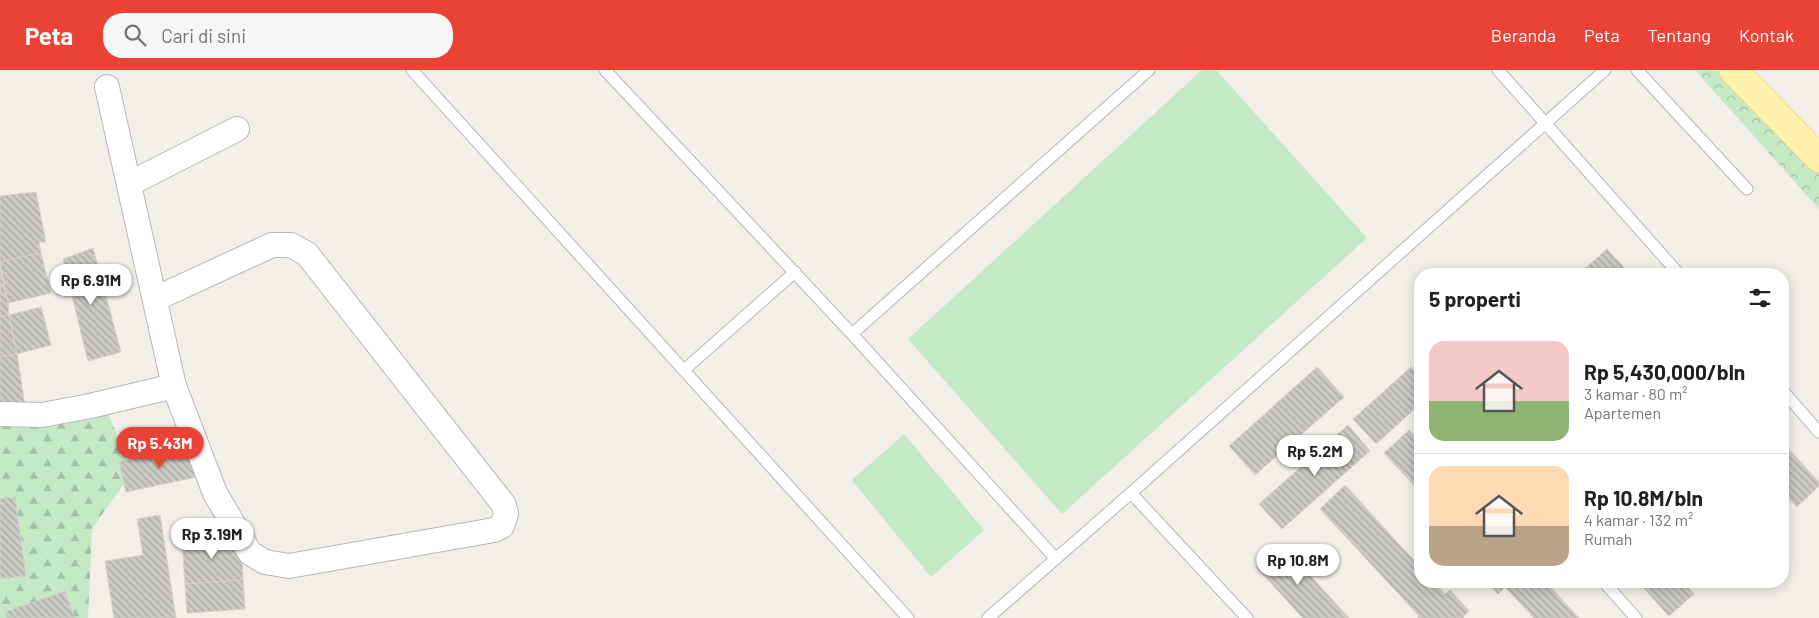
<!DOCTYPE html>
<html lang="id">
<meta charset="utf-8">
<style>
:root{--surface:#fff;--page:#f6f6f6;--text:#202124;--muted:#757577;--line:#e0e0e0;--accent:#ea4335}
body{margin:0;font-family:Barlow,sans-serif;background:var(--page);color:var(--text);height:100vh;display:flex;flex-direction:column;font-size:19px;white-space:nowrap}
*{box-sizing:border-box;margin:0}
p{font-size:16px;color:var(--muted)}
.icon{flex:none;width:28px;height:28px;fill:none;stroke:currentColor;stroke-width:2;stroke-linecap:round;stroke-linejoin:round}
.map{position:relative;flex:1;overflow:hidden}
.drawer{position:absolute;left:1414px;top:198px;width:375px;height:320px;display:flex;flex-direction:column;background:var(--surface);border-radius:20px;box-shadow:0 2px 12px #0003}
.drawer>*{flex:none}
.price{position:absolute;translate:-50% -42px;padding:0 11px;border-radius:18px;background:#fff;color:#222;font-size:16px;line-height:32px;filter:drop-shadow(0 1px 2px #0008)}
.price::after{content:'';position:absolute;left:50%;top:30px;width:15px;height:11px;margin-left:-8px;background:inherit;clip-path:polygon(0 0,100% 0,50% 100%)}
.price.selected{background:var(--accent);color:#fff}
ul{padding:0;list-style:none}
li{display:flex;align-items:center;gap:15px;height:125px;padding:0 15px}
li+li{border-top:1px solid var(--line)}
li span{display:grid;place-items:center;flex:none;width:140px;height:100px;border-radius:15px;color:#555}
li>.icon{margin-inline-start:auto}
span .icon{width:60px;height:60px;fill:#fffc;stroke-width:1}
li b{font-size:21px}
h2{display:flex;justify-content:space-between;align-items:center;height:60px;padding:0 15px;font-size:21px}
header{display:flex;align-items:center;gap:30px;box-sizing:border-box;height:70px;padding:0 25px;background:var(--accent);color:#fff}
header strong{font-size:24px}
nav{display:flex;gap:28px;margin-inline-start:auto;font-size:18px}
.search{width:350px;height:45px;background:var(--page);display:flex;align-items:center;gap:12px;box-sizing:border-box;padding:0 18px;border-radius:20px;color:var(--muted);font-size:19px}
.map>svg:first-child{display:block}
.forest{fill:url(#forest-firs)}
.park{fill:url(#park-crowns)}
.pitch{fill:#c5e8c5}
.building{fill:url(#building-back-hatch);stroke:#d6d1c6}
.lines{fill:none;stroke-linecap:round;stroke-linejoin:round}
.lane-casing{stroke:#b5b8bc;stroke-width:13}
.street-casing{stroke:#b5b8bc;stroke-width:26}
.primary-casing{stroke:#f2c960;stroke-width:29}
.lane{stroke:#fff;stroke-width:11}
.street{stroke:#fff;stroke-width:24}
.primary{stroke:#fff2af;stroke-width:28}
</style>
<header>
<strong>Peta</strong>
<div class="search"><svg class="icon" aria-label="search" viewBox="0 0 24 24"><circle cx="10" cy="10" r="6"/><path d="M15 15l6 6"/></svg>Cari di sini</div>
<nav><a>Beranda</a><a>Peta</a><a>Tentang</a><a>Kontak</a></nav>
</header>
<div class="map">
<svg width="1819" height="548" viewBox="0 0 1819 548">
<defs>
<pattern id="forest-firs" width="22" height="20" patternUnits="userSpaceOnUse" patternTransform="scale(1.25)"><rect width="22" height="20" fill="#c5e8c5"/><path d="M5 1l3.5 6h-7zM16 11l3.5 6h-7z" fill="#a3c0a4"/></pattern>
<pattern id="park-crowns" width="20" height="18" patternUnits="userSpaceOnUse" patternTransform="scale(1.25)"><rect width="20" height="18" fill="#c5e8c5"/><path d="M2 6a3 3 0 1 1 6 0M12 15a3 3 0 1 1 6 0" fill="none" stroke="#a3c0a4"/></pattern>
<pattern id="building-back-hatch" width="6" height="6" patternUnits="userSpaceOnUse" patternTransform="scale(1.25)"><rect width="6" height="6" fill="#cccac5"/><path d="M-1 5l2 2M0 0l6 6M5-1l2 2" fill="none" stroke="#a9a8a4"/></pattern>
</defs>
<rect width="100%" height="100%" fill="#f1efe8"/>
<path class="forest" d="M100,324L132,402L92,459L88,548H0V340Z"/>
<path class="park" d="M1695,0H1733L1819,88V139Z"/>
<g class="pitch">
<path d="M1202,0H1216L1367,168L1062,444L908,269Z"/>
<path d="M904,364L984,460L931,507L852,410Z"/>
</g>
<g class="building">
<path d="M36,122L46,172H39L41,183L0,192V126Z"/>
<path d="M93,178L121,282L88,291L63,189Z"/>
<path d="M1607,179L1630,204H1584L1582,201Z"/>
<path d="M41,183L51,223L8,233L0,192Z"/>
<path d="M0,198L8,233L9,245L0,247Z"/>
<path d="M41,237L51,275L17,284L9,245Z"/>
<path d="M9,245L17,284L0,287V247Z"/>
<path d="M17,284L25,336L0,340V287Z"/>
<path d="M1317,297L1344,327L1255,405L1229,376Z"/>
<path d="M1411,297L1420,307V334L1376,374L1353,349Z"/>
<path d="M1348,355L1370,381L1282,459L1259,434Z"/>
<path d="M1409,360L1420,372V422L1384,383Z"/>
<path d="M1782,372L1819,412V416L1797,437L1782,422Z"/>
<path d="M194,376L201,406L126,422L119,392Z"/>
<path d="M1345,415L1420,497V511H1433L1445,524L1450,520L1469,541L1463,547L1464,548H1417L1419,546L1320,439Z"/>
<path d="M15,427L26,506L0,509V429Z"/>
<path d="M160,445L176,548H114L105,491L143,485L137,449Z"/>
<path d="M182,469H241L243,510L185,514Z"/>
<path d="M1281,474L1349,548H1303L1256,497Z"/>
<path d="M243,510L245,539L187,543L185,514Z"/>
<path d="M1486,511H1545L1579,548H1534L1505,517L1498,524Z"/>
<path d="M1637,511H1682L1694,524L1669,546Z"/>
<path d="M65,521L75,548H7L5,542Z"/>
</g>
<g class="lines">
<defs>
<g id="lane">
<path d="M412,0L908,548"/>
<path d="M605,0L852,264L1056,489"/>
<path d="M1498,0L1679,204"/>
<path d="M1637,0L1747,119"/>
<path d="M852,264L1149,0"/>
<path d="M684,300L795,202"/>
<path d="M1782,320L1819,362"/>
<path d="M1131,423L1247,548"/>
<path d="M1603,511L1636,548"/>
<path d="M988,548L1131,423L1605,0"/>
</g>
<g id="street">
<path d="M107,17L174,316L215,423L250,483L265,492L289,496L494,460L502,456L506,444L504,435L307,184L291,175H272L155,229"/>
<path d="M129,114L237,59"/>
<path d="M0,344L42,345L90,336L174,316"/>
</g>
<path id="primary" d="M1733,0L1819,88"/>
</defs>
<use href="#lane" class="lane-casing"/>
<use href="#street" class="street-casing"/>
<use href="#primary" class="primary-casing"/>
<use href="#lane" class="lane"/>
<use href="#street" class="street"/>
<use href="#primary" class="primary"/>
</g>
</svg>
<b class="price" style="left:91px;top:236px">Rp 6.91M</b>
<b class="price selected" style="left:160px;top:399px">Rp 5.43M</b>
<b class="price" style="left:1315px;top:407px">Rp 5.2M</b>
<b class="price" style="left:212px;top:490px">Rp 3.19M</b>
<b class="price" style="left:1298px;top:516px">Rp 10.8M</b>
<section class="drawer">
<h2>5 properti<svg class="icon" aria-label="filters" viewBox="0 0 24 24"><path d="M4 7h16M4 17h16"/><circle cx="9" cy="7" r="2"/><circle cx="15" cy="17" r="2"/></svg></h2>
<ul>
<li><span style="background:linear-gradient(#f6c9c9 60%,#8fb573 0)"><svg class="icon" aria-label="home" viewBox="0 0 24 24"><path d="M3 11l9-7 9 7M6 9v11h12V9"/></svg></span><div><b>Rp 5,430,000/bln</b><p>3 kamar · 80 m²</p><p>Apartemen</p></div></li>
<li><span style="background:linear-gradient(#ffd9b3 60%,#b9a48a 0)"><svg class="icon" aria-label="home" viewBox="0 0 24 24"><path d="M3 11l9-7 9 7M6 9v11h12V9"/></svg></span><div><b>Rp 10.8M/bln</b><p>4 kamar · 132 m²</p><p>Rumah</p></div></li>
</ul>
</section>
</div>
